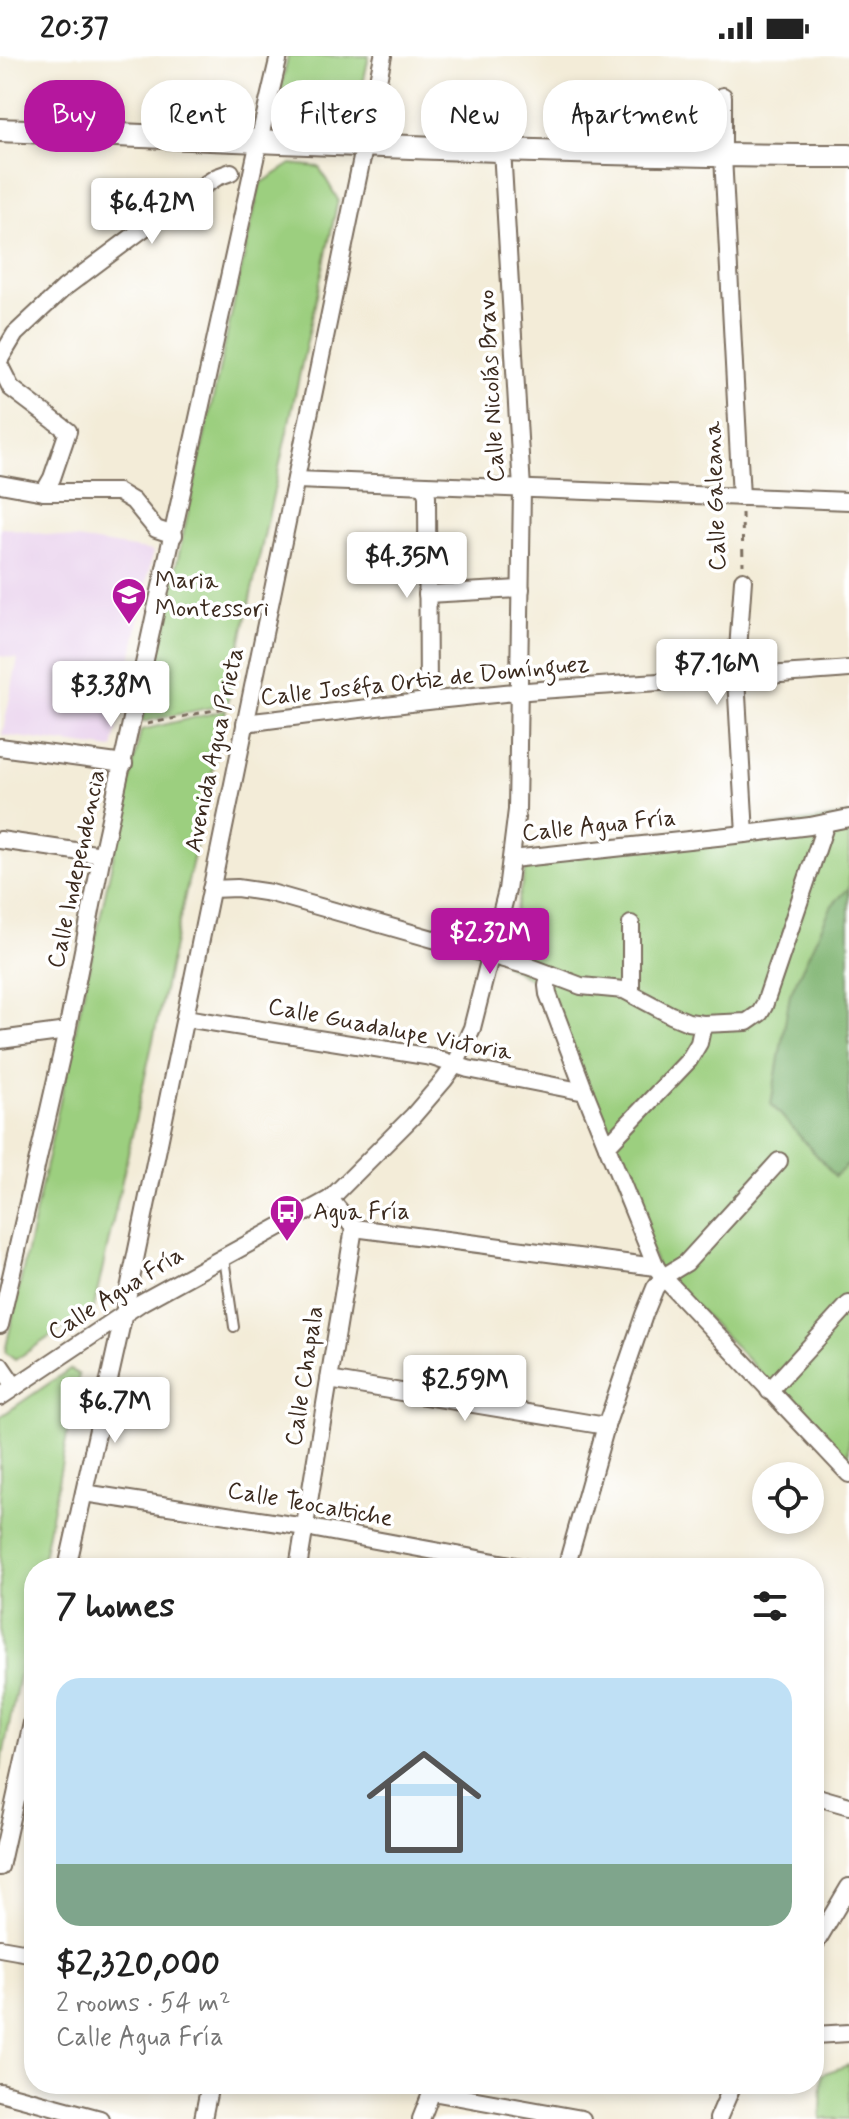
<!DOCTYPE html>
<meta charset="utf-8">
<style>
:root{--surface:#fff;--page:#f2f2f2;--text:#222;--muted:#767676;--line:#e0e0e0;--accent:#b5179e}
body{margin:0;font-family:Mynerve,sans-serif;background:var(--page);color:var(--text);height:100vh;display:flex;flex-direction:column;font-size:30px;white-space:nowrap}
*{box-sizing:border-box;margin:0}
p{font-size:26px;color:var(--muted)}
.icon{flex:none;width:44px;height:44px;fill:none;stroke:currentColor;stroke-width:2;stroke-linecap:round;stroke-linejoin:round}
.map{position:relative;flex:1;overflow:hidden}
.side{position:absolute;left:24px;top:1502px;width:800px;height:536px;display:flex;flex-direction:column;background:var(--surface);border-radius:32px;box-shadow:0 4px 12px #0003}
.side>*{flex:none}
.banner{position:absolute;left:24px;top:24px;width:802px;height:72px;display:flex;gap:16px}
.controls{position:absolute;left:752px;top:1406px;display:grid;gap:16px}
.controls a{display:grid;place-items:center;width:72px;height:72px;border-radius:50%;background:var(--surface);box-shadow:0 4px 12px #0003;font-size:40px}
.price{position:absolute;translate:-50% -68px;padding:0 18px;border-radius:8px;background:#fff;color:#222;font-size:26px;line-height:52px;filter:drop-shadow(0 2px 4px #0008)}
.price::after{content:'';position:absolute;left:50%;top:48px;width:24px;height:18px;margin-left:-12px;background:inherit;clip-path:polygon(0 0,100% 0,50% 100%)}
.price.selected{background:var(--accent);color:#fff}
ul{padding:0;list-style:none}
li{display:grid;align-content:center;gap:16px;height:424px;padding:0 32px}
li+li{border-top:2px solid var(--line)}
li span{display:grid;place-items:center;height:248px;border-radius:24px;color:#555}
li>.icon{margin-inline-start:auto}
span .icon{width:144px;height:144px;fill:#fffc;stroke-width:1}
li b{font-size:34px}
h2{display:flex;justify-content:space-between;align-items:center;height:96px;padding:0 32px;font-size:34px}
.tag{padding:0 28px;border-radius:32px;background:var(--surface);box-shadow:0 4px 12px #0003;font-size:28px;line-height:72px}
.tag.selected{background:var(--accent);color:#fff}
.status{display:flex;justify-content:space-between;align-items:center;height:56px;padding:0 40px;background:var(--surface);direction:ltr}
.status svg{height:22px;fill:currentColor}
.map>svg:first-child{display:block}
.built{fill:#e9d2ed}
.green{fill:#9ccf7f;stroke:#6c7c4e;stroke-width:2}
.forest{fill:#7db26e;stroke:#5c6e46;stroke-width:2}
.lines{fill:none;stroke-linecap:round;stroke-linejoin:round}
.service-casing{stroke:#7b6e5f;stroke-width:12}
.minor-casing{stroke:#7b6e5f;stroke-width:20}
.tertiary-casing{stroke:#7b6e5f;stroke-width:26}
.path{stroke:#7b6e5f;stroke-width:3;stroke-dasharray:6 6;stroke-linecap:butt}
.service{stroke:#fff;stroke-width:8}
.minor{stroke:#fff;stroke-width:16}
.tertiary{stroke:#fff;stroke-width:22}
.labels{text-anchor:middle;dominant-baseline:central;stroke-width:7;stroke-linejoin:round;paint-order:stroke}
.street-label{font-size:24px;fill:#3b2a1e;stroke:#fff}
.poi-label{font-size:24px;fill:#3b2a1e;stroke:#fff;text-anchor:start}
</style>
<div class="status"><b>20:37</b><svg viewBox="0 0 49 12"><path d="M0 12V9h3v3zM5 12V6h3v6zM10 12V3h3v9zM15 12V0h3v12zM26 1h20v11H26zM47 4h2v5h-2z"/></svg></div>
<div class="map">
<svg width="849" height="2063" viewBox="0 0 849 2063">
<rect width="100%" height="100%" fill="#fff"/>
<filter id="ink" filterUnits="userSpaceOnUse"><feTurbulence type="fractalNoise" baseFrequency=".0125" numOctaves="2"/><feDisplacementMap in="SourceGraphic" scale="16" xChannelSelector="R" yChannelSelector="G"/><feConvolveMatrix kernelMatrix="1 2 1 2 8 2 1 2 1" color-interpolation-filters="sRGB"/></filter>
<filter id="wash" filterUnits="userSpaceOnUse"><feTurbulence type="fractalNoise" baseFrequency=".006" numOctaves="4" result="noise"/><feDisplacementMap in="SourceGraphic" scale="32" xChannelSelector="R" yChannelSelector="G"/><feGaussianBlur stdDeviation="1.8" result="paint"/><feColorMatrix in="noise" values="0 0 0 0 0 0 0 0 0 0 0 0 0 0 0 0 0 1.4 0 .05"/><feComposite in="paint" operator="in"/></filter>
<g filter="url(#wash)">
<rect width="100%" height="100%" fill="#f3ecd8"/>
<path class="built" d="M0,471L153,495L113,693L2,679L18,603L0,600Z"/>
<g class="green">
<path d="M288,0H369L356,60L331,77L298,75L278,47Z"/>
<path d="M291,108L319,111L338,144L227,648L142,666L260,128Z"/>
<path d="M226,654L94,1251L15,1304L5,1296L141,674Z"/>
<path d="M849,759V1408L657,1210L540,929L503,907L527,806Z"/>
<path d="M70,1313L79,1319L41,1512H34V1545L0,1715V1361Z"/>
<path d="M849,2009V2063H821L822,2018Z"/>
</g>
<path class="forest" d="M849,832V1108L835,1120L771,1048L790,938L832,849Z"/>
</g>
<g filter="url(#ink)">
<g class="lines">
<defs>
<path id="service" d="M224,1202L234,1271"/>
<g id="minor">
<path d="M723,40V100L741,441"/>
<path d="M0,303L15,278L64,232L183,143L217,121L231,116"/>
<path d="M0,310L11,332L68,375L52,422L44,436"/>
<path d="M296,424L849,445"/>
<path d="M0,428L44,436H118L133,445L156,473L174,479"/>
<path d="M422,429L425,433L427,440L428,644"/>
<path d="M743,524L736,622L745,778"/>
<path d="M427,538L521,533"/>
<path d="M245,667C336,656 426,644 516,636C627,627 738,622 849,613"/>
<path d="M0,691L124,708"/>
<path d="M0,784L102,799"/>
<path d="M512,803L745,778L810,770L849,762"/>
<path d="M211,833L237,832L271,837L528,910L581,930L624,934L671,959L688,966L703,968L747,966L760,957L764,950L826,767"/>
<path d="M549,918L547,930L548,938L585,1036L656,1211L663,1221L849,1418"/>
<path d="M631,936V868"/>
<path d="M185,962L432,1001L468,1013L585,1036"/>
<path d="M0,984L67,975"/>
<path d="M607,1090L689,1004L699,987L703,968"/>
<path d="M354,1172L656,1211"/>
<path d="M0,1269L67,975L102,799L259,85L279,0"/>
<path d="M0,1309L15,1331"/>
<path d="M329,1324L606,1370"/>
<path d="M769,1335L849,1248"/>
<path d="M0,1341L142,1246L330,1143L413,1060L444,1024L455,1009L472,972L507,834L517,754L522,433L502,93"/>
<path d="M84,1437L305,1471L527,1512"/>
<path d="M67,1512L124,1257L383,0"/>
<path d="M298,1512L354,1172L330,1143"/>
<path d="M566,1512L606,1370L644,1259L655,1232L663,1221L686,1207L779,1105"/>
<path d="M17,1735L34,1738"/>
<path d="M814,1740L849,1750"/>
<path d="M0,1811L34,1658"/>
<path d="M814,1890L849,1831"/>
<path d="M0,1892L34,1898"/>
<path d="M814,1979L849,1977"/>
<path d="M0,2036L100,2063"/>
<path d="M432,2036L582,2063"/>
<path d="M203,2063L210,2028"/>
<path d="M421,2063L435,2028"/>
<path d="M718,2063L733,2028"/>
</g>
<path id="tertiary" d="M0,74C283,86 566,100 849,100"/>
</defs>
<use href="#service" class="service-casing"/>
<use href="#minor" class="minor-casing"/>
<use href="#tertiary" class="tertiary-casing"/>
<g class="path">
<path d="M742,457L743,509"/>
<path d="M147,668L234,650"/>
<path d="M814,1590L823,1591"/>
</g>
<use href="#service" class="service"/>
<use href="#minor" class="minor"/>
<use href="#tertiary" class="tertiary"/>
</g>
</g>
<defs>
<symbol id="school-pin" viewBox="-11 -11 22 30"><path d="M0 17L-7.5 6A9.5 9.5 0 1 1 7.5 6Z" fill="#b5179e" stroke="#fff"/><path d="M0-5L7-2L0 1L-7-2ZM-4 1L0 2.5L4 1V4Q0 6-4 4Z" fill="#fff"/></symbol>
<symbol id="bus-pin" viewBox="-11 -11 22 30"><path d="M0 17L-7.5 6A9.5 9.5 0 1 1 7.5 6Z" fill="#b5179e" stroke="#fff"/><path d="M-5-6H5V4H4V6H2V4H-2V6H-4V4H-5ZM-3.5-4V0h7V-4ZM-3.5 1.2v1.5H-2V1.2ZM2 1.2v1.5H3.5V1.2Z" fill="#fff"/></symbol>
</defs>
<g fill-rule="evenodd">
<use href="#school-pin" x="109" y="519" width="40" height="54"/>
<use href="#bus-pin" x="267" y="1136" width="40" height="54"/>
</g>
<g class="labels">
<g class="street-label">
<text transform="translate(492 330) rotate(-93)">Calle Nicolás Bravo</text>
<text transform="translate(716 440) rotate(-92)">Calle Galeana</text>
<text transform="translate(425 625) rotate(-6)">Calle Joséfa Ortiz de Domínguez</text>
<text transform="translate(215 694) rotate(-78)">Avenida Agua Prieta</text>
<text transform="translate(599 770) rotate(-6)">Calle Agua Fría</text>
<text transform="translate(77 813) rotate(-78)">Calle Independencia</text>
<text transform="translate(390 974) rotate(11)">Calle Guadalupe Victoria</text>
<text transform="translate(116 1238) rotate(-32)">Calle Agua Fría</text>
<text transform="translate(305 1320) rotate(-81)">Calle Chapala</text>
<text transform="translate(310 1449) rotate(10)">Calle Teocaltiche</text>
</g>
<g class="poi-label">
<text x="155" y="525">Maria<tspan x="155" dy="28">Montessori</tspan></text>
<text x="313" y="1156">Agua Fría</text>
</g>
</g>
</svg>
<div class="controls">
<a><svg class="icon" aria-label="locate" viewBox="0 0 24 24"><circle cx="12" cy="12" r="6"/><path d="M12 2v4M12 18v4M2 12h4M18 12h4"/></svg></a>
</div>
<b class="price" style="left:152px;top:190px">$6.42M</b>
<b class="price" style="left:407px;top:544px">$4.35M</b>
<b class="price" style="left:717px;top:651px">$7.16M</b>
<b class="price" style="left:111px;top:673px">$3.38M</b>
<b class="price selected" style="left:490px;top:920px">$2.32M</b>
<b class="price" style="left:465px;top:1367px">$2.59M</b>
<b class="price" style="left:115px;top:1389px">$6.7M</b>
<div class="banner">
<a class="tag selected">Buy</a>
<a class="tag">Rent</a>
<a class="tag">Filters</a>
<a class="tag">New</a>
<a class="tag">Apartment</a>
</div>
<section class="side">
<h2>7 homes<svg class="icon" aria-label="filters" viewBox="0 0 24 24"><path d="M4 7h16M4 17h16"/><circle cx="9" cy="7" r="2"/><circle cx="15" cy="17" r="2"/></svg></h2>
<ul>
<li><span style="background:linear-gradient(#bfe0f5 75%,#7fa58c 0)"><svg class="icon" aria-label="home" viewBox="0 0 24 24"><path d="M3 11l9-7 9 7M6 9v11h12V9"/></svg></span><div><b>$2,320,000</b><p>2 rooms · 54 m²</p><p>Calle Agua Fría</p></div></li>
</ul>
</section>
</div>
